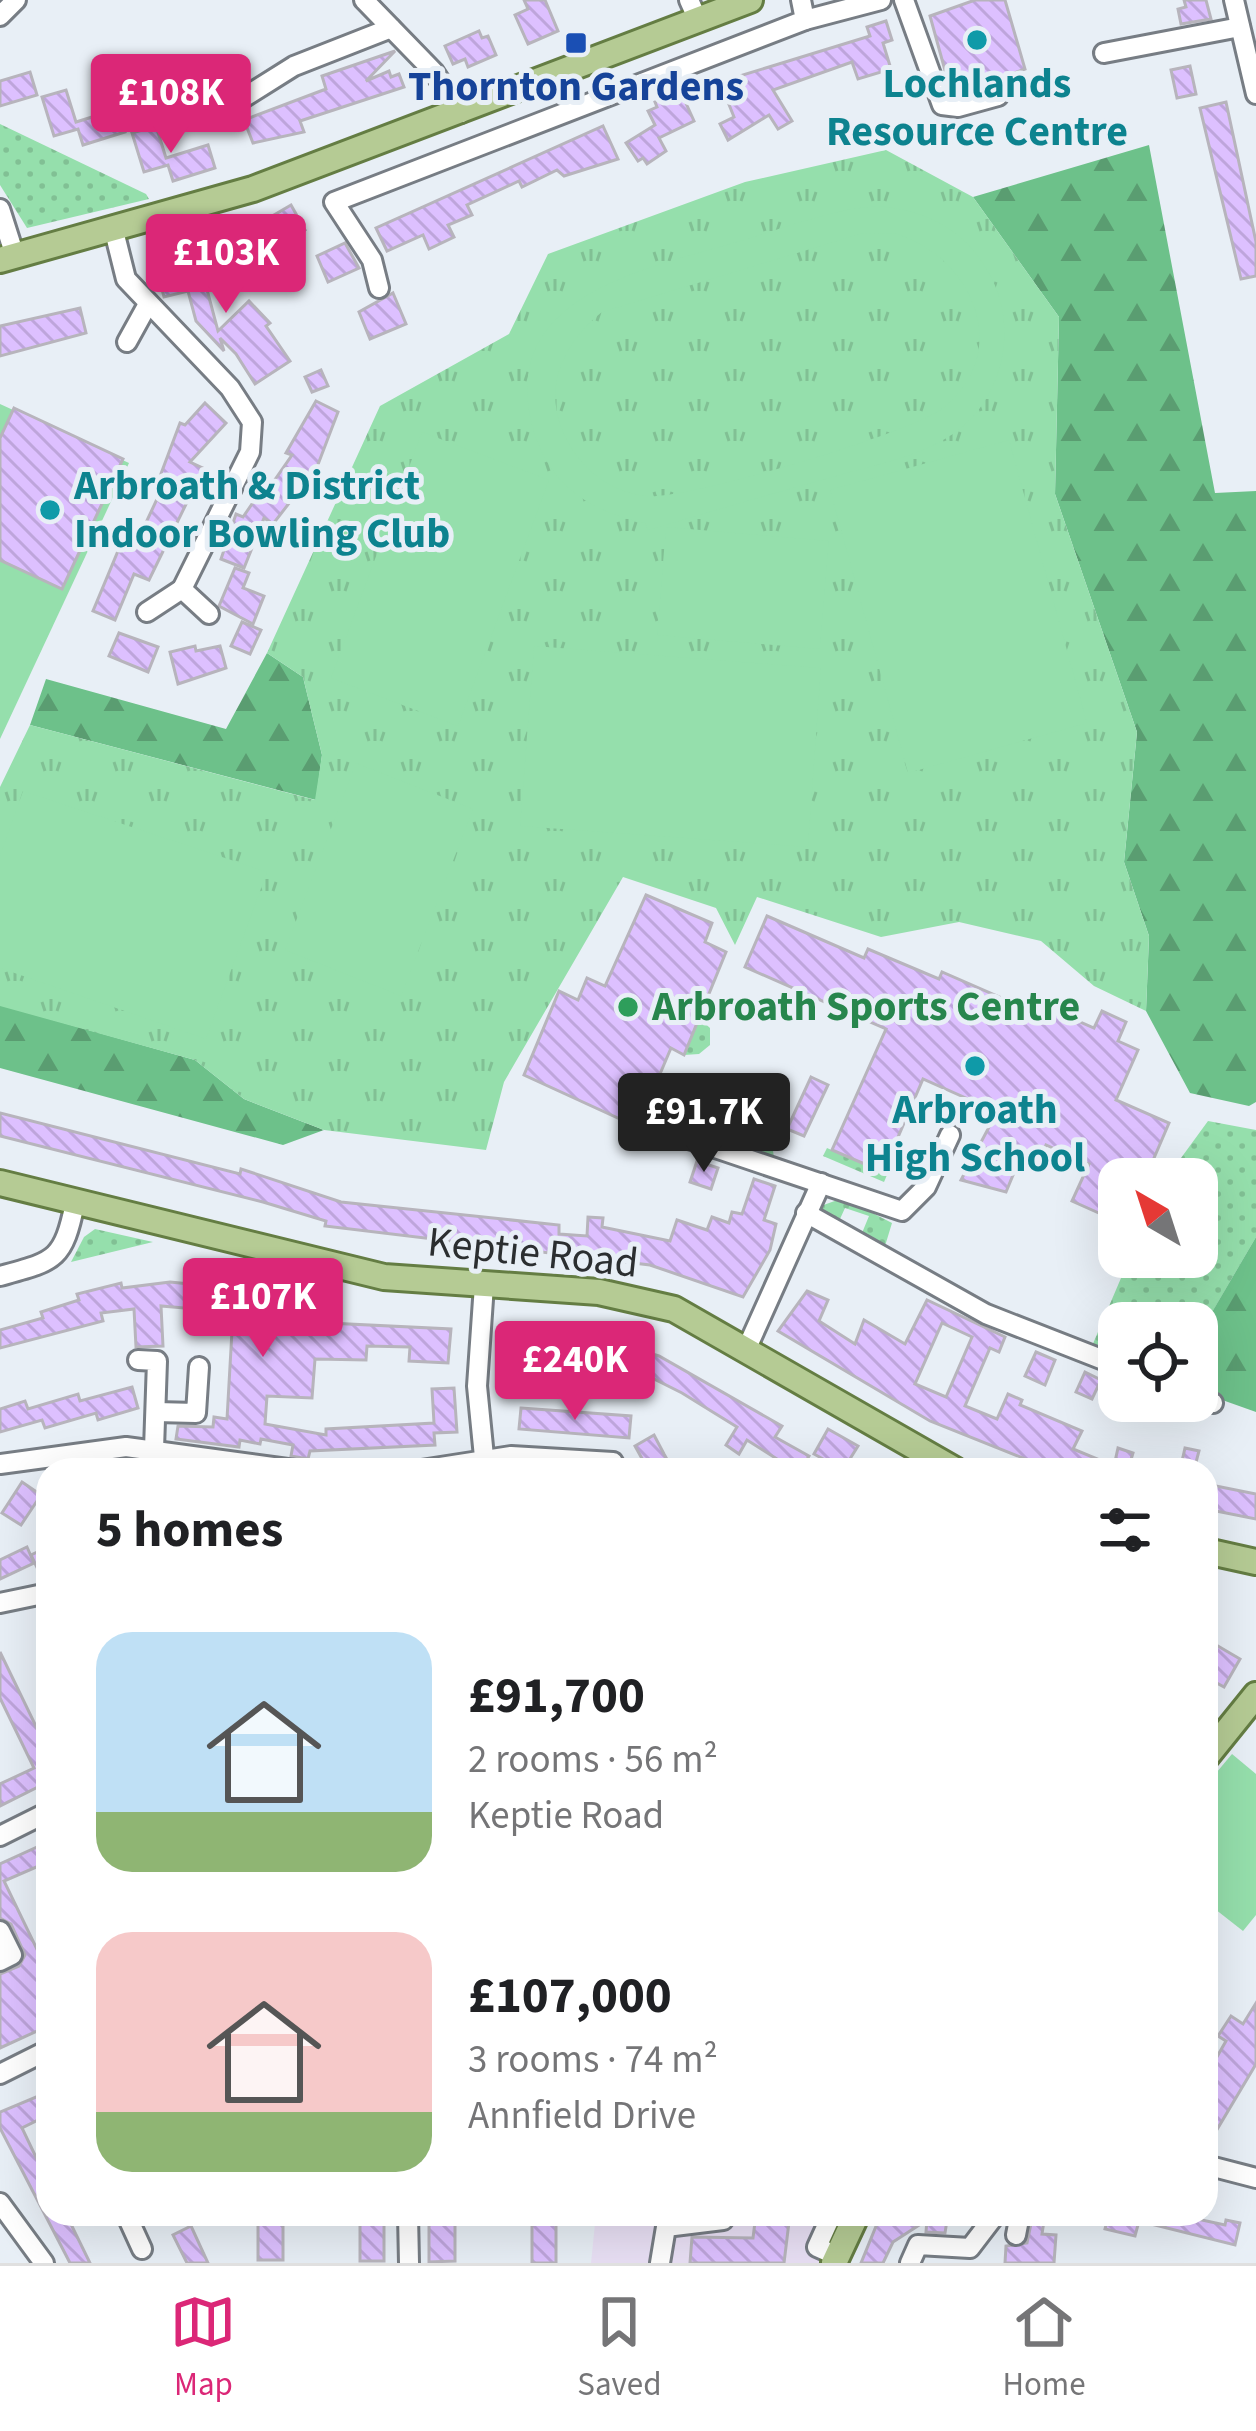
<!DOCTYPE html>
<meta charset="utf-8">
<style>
:root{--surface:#fff;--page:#f2f2f2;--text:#202124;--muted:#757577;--line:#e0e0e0;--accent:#db2777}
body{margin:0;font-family:"Source Sans 3",sans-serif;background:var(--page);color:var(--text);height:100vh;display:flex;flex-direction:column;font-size:45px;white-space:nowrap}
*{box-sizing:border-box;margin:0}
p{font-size:39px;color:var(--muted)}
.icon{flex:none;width:66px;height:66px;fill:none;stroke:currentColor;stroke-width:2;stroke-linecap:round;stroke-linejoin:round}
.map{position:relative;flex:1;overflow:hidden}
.sheet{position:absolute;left:36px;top:1458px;width:1182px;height:768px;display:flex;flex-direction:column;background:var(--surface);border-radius:36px;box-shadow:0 12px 48px #0002}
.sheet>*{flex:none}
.needle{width:78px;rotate:321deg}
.controls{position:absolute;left:1098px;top:1158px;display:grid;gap:24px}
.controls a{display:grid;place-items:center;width:120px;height:120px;border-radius:24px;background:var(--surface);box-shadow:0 12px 48px #0002;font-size:60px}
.price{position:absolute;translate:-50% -102px;padding:0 27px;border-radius:12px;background:var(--accent);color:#fff;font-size:39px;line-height:78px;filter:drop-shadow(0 3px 6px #0008)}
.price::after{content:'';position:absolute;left:50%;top:72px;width:36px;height:27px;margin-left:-18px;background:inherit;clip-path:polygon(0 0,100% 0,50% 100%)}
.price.active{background:#222;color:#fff}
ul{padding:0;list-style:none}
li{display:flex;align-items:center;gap:36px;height:300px;padding:0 60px}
li span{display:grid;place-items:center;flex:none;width:336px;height:240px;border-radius:36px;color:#555}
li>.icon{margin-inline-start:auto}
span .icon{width:144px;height:144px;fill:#fffc;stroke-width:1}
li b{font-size:51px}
h2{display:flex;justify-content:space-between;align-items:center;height:144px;padding:0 60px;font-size:51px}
.tabs{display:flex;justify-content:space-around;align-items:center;height:168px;border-top:3px solid var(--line);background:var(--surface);font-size:33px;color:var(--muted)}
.tabs a{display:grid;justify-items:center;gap:6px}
.tabs .active{color:var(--accent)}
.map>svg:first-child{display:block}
.commercial{fill:#e9e0f5}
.grass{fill:url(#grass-dots)}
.forest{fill:url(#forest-firs)}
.park{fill:url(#park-tufts)}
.pitch{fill:#95dfac;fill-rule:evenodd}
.building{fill:url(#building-back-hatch);stroke:#b7b4bc;stroke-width:3;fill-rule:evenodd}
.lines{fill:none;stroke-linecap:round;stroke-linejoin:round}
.minor-casing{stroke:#777d84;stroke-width:24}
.major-casing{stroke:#647d43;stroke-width:30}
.minor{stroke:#fff;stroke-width:18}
.major{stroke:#b5cb94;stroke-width:24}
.culture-dot{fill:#0f9aa8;stroke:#e8eff6;stroke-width:4.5}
.transit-dot{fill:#1a4fb4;stroke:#e8eff6;stroke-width:4.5}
.leisure-dot{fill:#2e9e5b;stroke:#e8eff6;stroke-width:4.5}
.labels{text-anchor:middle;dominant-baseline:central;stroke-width:10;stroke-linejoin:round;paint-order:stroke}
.culture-label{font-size:42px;font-weight:bold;fill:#0d838f;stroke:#e8eff6}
.transit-label{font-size:42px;font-weight:bold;fill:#164399;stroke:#e8eff6}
.leisure-label{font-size:42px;font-weight:bold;fill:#27864d;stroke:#e8eff6;text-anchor:start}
.street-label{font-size:42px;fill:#2b2e30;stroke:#e8eff6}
</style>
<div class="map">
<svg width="1256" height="2263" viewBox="0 0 1256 2263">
<defs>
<pattern id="grass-dots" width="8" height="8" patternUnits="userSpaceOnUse" patternTransform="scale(3)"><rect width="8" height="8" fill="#95dfac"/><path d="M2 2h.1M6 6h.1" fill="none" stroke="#81c094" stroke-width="1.8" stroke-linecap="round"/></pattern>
<pattern id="forest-firs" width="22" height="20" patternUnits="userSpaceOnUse" patternTransform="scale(3)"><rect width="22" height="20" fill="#6dc18a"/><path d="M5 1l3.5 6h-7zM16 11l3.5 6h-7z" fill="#5a9d71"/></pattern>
<pattern id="park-tufts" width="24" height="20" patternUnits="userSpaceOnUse" patternTransform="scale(3)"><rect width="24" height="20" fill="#95dfac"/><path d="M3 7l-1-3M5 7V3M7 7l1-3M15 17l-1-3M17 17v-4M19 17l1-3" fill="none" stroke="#81c094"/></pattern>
<pattern id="building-back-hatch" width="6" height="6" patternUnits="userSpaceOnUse" patternTransform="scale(3)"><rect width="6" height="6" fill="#ddc0ff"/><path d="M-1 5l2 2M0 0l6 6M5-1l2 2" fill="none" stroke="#bea5db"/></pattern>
</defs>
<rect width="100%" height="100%" fill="#e8eff6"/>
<path class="commercial" d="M596,2214L704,2217L846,2214L823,2263H591Z"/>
<g class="grass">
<path d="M0,124L146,194L149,199L27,228L0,185Z"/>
<path d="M699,1018L710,1028V1045L699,1054L684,1055Z"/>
<path d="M685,1073L700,1085L706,1111L673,1100Z"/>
<path d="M722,1075L782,1102L775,1119C751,1118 718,1104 722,1075Z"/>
<path d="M706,1115L772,1145L774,1157L699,1133Z"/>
<path d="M1208,1121L1256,1130V1237L1197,1338V1323H1119V1358L1092,1346L1130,1257H1197V1179H1175L1181,1158Z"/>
<path d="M827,1148L887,1175L884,1182L823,1156Z"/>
<path d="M843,1198L892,1223L885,1246L862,1233L869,1216L845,1208L840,1219L818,1207Z"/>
<path d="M95,1229L153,1242L71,1262L84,1237Z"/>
</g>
<g class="forest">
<path d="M1149,145L1215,493L1256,491V1102L1249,1106L1190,1093L1146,1011L1149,936L1124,862L1137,732L1055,494L1059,317L973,197Z"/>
<path d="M267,653L303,677L322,755L316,800L30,725L46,679L226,729Z"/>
<path d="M0,1005L195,1060L244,1099L324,1130L283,1145L0,1068Z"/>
<path d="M1256,1237V1412L1197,1391L1198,1336Z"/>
</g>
<path class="park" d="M886,150L973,197L1059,317L1055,494L1137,732L1124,862L1149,936L1146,1011L1094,986L1041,941L959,922L881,937L757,897L735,945L716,908L623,877L504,1082L486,1150L324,1130L244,1099L195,1060L0,1006V787L30,725L315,800L322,755L303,677L267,653L380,406L509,334L548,254L745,182Z"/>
<g class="pitch">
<path d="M876,206C929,210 968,231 992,279C1017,328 1003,395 960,429C923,457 876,464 833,477C771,494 709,512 648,530L645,523C595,513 554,489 536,438C490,299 638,271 733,243C780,230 828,210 876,206ZM893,233C971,254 1015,351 943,408C912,433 684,501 646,496C604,491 574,463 560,424C545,380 568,339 602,312L860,234Z"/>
<path d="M0,404L129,463L0,739Z"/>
<path d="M422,432L549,480L458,726L331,678Z"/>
<path d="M1009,440L1087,723L908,773L830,490Z"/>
<path d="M666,527L829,541L820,649L657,635Z"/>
<path d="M534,646L821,668L808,847L520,826Z"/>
<path d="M356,763L473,809L401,996L285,950Z"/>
<path d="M23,791L267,872L206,1039L0,968V856Z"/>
<path d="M1232,1754L1256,1774V1915L1243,1931L1206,1902V1785Z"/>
</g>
<g class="building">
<path d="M524,0H545L558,31L528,44L515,15L528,9Z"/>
<path d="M975,0H1005L1025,69L974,88L971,78L949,85L930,16Z"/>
<path d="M1184,0H1206L1211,19L1181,24L1178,9L1186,7Z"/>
<path d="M886,21L892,40L883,43L891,69L858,79L852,62L773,90L792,121L778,129L769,115L728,140L720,124L734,117L720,82L870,36L867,27Z"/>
<path d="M479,31L482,38L488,36L496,55L468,67L465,59L453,64L445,46Z"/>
<path d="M395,51L366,81L389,71L391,77L399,74L404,87L300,121L304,132L253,143L244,120L326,89L322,76Z"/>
<path d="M1190,66L1196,94L1177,98L1171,70Z"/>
<path d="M30,72L37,95L0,106V81Z"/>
<path d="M66,90L76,122L118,109L125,132L83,145L78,129L54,136L42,97Z"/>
<path d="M680,90L694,121L659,138L666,151L647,164L643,158L638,161L626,143L655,125L648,111L657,107L655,102Z"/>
<path d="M1226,102L1256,242V276L1241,279L1200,108Z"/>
<path d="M156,126L166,158L208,145L215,168L173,181L168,165L144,172L132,133Z"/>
<path d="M603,126L618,159L564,176L557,170L522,187L519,181L467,205L472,215L448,225L454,237L429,249L423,235L387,251L376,228Z"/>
<path d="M291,205L305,230L282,244L274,215Z"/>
<path d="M244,238L249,257L235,261L230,242Z"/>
<path d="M345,243L359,268L328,282L317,256Z"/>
<path d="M227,255L232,273L206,286L218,331L249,301L270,323L266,326L290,361L255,384L236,354L220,338L224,351L196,321L188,291L164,297L156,267Z"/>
<path d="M393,293L406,324L370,339L359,312Z"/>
<path d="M80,308L86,333L0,356V326Z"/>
<path d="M321,370L328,386L312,392L305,377Z"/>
<path d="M316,401L338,412L317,467L273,524L264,518L244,568L221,559L236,514L243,517L263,488L267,491L292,455L286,453Z"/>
<path d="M205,403L226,423L190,462L207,470L195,496L191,494L149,580L134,574L115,620L93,611L123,539L136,544L165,482L159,479L180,423L185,425Z"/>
<path d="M14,408L123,459L62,589L0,560V438Z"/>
<path d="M235,568L249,573L243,588L264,596L253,624L219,606Z"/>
<path d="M242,622L261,630L250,654L231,646Z"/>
<path d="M119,633L158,647L148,672L109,656Z"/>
<path d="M195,646L196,651L220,646L226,668L178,684L170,652Z"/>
<path d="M646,895L712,923L705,942L726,952L684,1055L671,1048L660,1074L675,1081L662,1111L641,1102L631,1124L524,1075L559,991L578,1000L587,978L605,986Z"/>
<path d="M767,916L864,958L868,949L939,979L942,972L1036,1013L1039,1004L1094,1028L1102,1011L1126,1022L1118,1041L1138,1050L1116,1100L1169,1123L1145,1179H1119V1222L1072,1201L1089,1164L1046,1145L1036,1170L1018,1163L1006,1192L961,1180L997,1112L923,1079L883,1172L832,1150L886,1029L745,967Z"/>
<path d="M811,1077L828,1085L804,1136L787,1129Z"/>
<path d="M0,1113L240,1174L241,1169L341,1202L559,1225V1234L587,1236L588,1217L603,1218L602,1227L670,1241L677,1220L707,1230L712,1217L729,1223L732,1212L742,1214L754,1179L775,1186L764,1220L776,1224L770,1250L743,1297L650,1265L325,1226L326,1221L263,1202L0,1136Z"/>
<path d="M697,1161L718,1168L711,1189L690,1182Z"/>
<path d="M170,1282L209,1286L213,1296L309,1302L308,1322L451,1329L448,1363L409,1361L410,1347L367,1346L366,1360L315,1359L312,1398L267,1396L265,1424L326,1435V1429L434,1423L432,1389L454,1388L457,1432L434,1433L435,1445L310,1451L308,1459L291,1456L293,1445L261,1439L260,1444L240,1440L239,1447L176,1439L178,1426L213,1427L214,1417L227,1419L232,1331L228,1323L195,1320L196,1309L161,1306L163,1346L136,1347L134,1309L101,1313L103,1321L0,1348V1330L43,1318L41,1312L79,1300L77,1294L121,1283L122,1288Z"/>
<path d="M807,1291L828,1300L819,1321L855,1344L864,1320L905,1344L927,1300L1005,1337L999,1352L990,1348L965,1406L997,1419L1008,1394L1022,1400L1020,1405L1082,1431L1073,1449L1114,1466L1118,1448L1133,1453L1128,1470H1053L930,1421L778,1331ZM942,1323L972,1337L946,1397L915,1384Z"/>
<path d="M506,1334L601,1339L659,1356L782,1426L775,1437L809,1456L801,1470H771L777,1459L747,1440L739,1454L726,1445L737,1427L682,1393L648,1376L583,1363L505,1359Z"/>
<path d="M1036,1352L1055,1360L1045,1385L1025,1376Z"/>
<path d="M1085,1372L1101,1380L1092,1399L1076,1392Z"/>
<path d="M132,1387L138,1408L98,1420L96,1413L45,1428L42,1420L0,1432V1409L25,1401L28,1409L78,1394L80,1401Z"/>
<path d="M521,1408L631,1416L629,1438L519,1429Z"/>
<path d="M828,1429L858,1446L843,1470L814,1454Z"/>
<path d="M654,1435L664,1454L673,1470H648L645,1464L635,1446Z"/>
<path d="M1185,1448L1199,1451L1194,1470H1180Z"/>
<path d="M22,1482L41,1495L21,1525L2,1513Z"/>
<path d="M1206,1484L1256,1494V1519L1206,1509Z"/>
<path d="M27,1547L34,1563L0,1579V1560Z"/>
<path d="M48,1547V1580H43L31,1555Z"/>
<path d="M1206,1639L1240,1659L1224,1687L1206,1677Z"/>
<path d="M0,1652L48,1751V1797L42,1785L0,1806V1784L34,1768L0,1698Z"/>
<path d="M48,1842V1862L4,1881L48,1972V2026L0,2048V1974L19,1966L25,1955L11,1924L0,1918V1864Z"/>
<path d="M1256,2003V2064L1206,2148V2076L1226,2041L1218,2036L1231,2016L1243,2024Z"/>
<path d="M48,2092V2115L22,2128L44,2174L48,2172V2214H66L90,2263H70L0,2128V2112Z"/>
<path d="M756,2214H790L784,2263H690L692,2237L753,2238Z"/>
<path d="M881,2214H948L945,2233L926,2232L927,2220L893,2242L883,2263H861Z"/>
<path d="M1033,2214H1045L1042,2234L1056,2235L1054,2263H1005L1006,2246L1027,2243Z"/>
<path d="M1109,2214H1174L1225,2225L1226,2220L1240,2223L1235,2245L1139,2221L1135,2236L1105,2229Z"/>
<rect x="258" y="2218" width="25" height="42"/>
<rect x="360" y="2218" width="24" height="43"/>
<path d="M429,2220H455V2261L429,2262Z"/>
<rect x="532" y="2220" width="24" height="43"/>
<path d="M191,2226L208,2263H187L173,2235Z"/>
</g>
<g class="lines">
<defs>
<g id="minor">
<path d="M364,0L434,72L461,113"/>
<path d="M689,0L697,18"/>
<path d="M904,0L942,105L958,107L998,96"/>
<path d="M1234,0L1256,94"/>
<path d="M0,16L16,0"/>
<path d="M805,20L881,0"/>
<path d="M1104,53L1240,27"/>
<path d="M235,103L294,66L391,28"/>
<path d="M0,209L15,256"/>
<path d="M114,231L126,279L230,388L252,422L250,452L182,589"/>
<path d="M379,288L372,260L334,202L805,20L801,0"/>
<path d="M127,342L148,304"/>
<path d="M147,612L182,589L209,614"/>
<path d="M647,1125L902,1211L926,1187L950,1135"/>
<path d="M806,1213L986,1314L1119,1366"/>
<path d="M0,1276C55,1261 63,1261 75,1203"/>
<path d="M484,1285L477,1386L484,1457"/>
<path d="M746,1350L821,1183"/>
<path d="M138,1360L157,1361L154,1449"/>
<path d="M1197,1397L1213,1403"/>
<path d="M156,1412L196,1413L199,1367"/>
<path d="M0,1464L126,1447L295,1470"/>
<path d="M421,1470L511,1456L613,1462"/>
<path d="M0,1603L48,1593"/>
<path d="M0,1836L48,1812"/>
<path d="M0,1931L12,1955L0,1961"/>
<path d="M0,2074L48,2050"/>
<path d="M1206,2165L1256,2178"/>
<path d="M0,2203L44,2263"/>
<path d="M126,2214L142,2249"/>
<path d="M408,2214L409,2263"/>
<path d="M832,2214L817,2247L837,2256"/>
<path d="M1016,2235L1020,2214"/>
<path d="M660,2263L666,2227L723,2220L724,2214"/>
<path d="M910,2263L918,2245L970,2248L996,2214"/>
</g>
<g id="major">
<path d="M0,260L253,189L750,0"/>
<path d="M0,1183L384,1277L599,1292L674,1309L955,1470"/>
<path d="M1206,1551L1256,1562"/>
<path d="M1206,1757L1256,1695"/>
<path d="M834,2263L857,2214"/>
</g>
</defs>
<use href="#minor" class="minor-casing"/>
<use href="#major" class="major-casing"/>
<use href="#minor" class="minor"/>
<use href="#major" class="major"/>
</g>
<g class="culture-dot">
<circle cx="977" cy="40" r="12"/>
<circle cx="50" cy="510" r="12"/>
<circle cx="975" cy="1066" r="12"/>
</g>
<rect class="transit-dot" x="564" y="31" width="24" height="24" rx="6"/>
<circle class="leisure-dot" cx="628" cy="1007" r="12"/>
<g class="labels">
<g class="culture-label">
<text x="977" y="84">Lochlands<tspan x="977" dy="48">Resource Centre</tspan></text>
<text x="74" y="486" text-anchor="start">Arbroath &amp; District<tspan x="74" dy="48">Indoor Bowling Club</tspan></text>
<text x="975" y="1110">Arbroath<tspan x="975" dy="48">High School</tspan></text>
</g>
<g class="transit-label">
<text x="576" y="87">Thornton Gardens</text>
</g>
<g class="leisure-label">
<text x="652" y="1007">Arbroath Sports Centre</text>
</g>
<g class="street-label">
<text transform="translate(533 1253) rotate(6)">Keptie Road</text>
</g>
</g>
</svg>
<div class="controls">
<a><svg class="needle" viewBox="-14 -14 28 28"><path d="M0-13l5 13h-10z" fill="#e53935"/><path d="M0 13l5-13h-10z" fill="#757577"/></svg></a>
<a><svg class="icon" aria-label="locate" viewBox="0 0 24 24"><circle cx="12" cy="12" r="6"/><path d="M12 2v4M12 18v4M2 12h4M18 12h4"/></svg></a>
</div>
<b class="price" style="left:171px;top:156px">£108K</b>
<b class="price" style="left:226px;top:316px">£103K</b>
<b class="price active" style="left:704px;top:1175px">£91.7K</b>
<b class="price" style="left:263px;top:1360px">£107K</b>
<b class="price" style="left:575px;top:1423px">£240K</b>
<section class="sheet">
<h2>5 homes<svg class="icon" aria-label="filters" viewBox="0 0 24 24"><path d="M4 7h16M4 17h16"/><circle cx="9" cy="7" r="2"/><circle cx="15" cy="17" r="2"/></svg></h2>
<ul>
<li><span style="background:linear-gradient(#bfe0f5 75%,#8fb573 0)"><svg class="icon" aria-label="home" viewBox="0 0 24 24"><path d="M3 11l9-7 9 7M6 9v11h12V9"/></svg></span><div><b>£91,700</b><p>2 rooms · 56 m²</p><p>Keptie Road</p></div></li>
<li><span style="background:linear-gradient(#f6c9c9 75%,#8fb573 0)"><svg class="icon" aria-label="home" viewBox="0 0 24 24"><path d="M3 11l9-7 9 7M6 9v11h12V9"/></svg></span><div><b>£107,000</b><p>3 rooms · 74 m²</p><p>Annfield Drive</p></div></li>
</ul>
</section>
</div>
<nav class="tabs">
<a class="active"><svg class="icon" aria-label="map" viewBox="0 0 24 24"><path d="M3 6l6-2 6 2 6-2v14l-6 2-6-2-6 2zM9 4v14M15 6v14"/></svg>Map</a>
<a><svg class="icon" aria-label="saved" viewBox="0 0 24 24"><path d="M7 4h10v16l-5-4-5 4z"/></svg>Saved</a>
<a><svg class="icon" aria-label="home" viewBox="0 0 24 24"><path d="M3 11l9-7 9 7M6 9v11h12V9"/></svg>Home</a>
</nav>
